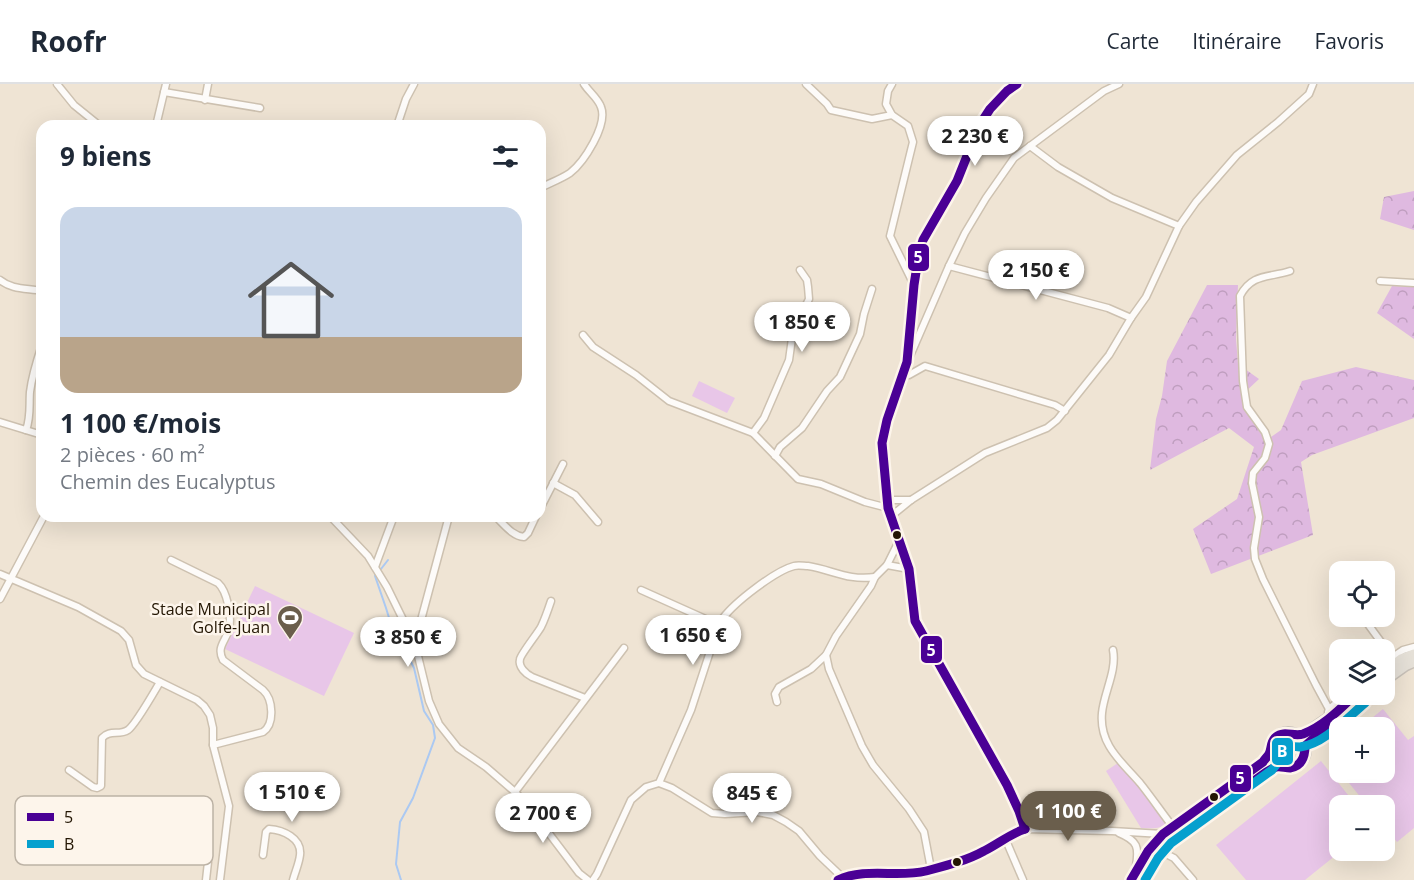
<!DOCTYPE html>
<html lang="fr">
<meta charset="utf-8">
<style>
:root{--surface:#fff;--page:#f6f6f7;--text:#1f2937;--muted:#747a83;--line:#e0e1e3;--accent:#6a5e4c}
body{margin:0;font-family:"Open Sans",sans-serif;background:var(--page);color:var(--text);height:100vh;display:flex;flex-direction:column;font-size:22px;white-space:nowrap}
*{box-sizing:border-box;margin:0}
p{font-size:20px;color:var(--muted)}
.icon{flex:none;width:33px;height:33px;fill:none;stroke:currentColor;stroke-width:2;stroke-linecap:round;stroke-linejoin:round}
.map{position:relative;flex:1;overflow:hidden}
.drawer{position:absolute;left:36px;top:36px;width:510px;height:402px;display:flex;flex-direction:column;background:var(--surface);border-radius:18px;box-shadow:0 6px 24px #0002}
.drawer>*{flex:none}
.fabs{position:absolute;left:1329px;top:477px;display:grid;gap:12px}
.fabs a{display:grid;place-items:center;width:66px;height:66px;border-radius:12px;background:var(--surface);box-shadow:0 6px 24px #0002;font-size:30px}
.price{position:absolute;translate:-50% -51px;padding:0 14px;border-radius:21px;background:#fff;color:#222;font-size:20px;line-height:39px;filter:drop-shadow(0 2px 3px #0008)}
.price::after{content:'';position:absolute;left:50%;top:36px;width:18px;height:14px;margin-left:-9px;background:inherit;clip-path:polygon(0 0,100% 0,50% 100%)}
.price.on{background:var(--accent);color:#fff}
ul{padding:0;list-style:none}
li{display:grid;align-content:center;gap:12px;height:318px;padding:0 24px}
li+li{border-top:2px solid var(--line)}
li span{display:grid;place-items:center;height:186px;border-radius:18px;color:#555}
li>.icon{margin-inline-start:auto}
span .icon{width:108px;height:108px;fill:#fffc;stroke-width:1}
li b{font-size:26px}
h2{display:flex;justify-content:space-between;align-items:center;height:72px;padding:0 24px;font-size:26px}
header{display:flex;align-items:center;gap:36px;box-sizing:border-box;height:84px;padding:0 30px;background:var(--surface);border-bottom:2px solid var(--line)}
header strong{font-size:28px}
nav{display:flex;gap:33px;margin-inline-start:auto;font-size:21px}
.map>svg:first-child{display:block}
.forest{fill:url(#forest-crowns)}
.garden{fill:#e8c6e8}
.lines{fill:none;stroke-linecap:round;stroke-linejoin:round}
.stream{stroke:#abc9f2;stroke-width:2}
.street-casing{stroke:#cdc1b0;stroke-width:9}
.primary-casing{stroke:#c9c2b9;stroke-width:12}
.street{stroke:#fdfbf9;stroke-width:6}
.primary{stroke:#e6e1d8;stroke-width:9}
.bus-1-casing{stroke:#fdf5eb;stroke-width:14}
.bus-2-casing{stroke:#fdf5eb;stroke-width:14}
.bus-1{stroke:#4a0095;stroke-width:9}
.bus-2{stroke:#05a0ce;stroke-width:9}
.bus-dot{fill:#231603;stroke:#fdf5eb;stroke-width:2}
.labels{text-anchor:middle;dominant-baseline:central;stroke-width:5;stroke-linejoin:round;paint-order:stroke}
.poi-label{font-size:16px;fill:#231603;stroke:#fdf5eb;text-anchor:end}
.key{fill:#fdf5eb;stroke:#bcb2a5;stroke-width:1.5}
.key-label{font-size:16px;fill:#231603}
.line-badge{stroke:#fdf5eb;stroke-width:2}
.badge-label{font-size:16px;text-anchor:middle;font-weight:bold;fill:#fff}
</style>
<header>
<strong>Roofr</strong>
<nav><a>Carte</a><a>Itinéraire</a><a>Favoris</a></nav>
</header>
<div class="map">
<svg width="1414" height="796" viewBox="0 0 1414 796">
<defs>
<pattern id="forest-crowns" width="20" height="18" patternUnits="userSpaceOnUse" patternTransform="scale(1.5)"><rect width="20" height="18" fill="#dfb9e0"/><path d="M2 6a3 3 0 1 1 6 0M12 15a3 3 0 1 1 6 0" fill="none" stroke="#bf9ebf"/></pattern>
</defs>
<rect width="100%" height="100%" fill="#efe4d4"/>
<g class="forest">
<path d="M1414,107V146L1380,135L1384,113Z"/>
<path d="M1207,201H1238L1236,254L1238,280L1259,295L1241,312L1271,353L1281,346L1302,297L1356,283L1414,296V334L1312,371L1301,378L1313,451L1211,490L1193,445L1237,415L1254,363L1229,344L1150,386L1156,335L1162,312L1167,277Z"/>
<path d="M1392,202L1414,203V255L1377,229Z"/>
</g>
<g class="garden">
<path d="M699,297L735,314L727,329L692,312Z"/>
<path d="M255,502L354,549L324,612L225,565Z"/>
<path d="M1383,625L1408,656L1414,652V744L1397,758L1385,743L1384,722L1367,721L1340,688H1384V644L1361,643Z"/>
<path d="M1321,677L1356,721L1340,722V766L1341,767L1305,796H1246L1216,761Z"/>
<path d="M1118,679L1150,715L1168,739C1159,746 1151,744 1141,744L1106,687Z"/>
</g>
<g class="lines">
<g class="stream">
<path d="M381,485L388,476"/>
<path d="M376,489L375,492L386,524L394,550L408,572L414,584L424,627L433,641L435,654L413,714L400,738L396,780L401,796"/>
</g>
<defs>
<g id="street">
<path d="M57,0L74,21L100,42"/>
<path d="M806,0L827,20L831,26L872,35L892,31"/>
<path d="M892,0L888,7L886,20L892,31L908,42L913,58L890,152L914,201"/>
<path d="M1017,0L1007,7L990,25L979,42L957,97L923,156L919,169L914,201L907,278L887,336L882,359L888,424L909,485L915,537L1007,701L1019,727L1025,745"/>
<path d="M164,8L260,24"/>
<path d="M205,16L208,0"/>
<path d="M156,42L166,0"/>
<path d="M397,42L406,15L414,0"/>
<path d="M1030,62L1058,83L1112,114L1179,142"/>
<path d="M540,104C550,99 561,95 570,89C584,78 608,41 601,23C598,14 589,8 584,0"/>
<path d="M949,182L1108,224L1131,234"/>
<path d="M1290,187C1269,194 1252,189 1240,212L1243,297L1247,323L1265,348L1269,360L1265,374L1253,389L1252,399L1259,433L1254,464L1255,475L1263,495L1316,601L1329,625"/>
<path d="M0,196C12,206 27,204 42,207"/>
<path d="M1380,197L1414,199"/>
<path d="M583,251L593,263L636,291L669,317L753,349L798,395L821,400L865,418L888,424"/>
<path d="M910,272L949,182L965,149L986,114L1014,74L1104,7L1119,0"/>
<path d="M903,289L909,291L925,282L1055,321L1065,327"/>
<path d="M0,338L42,351"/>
<path d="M26,346C31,333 29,321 30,308C32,292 37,276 42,261"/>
<path d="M753,349L764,334L789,276L793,247L809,215L808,203L807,196L800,186"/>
<path d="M775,372L780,363L802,344L827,307L840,293L860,250L864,230L872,205"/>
<path d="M553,399L575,411L598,438"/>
<path d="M888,416H911"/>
<path d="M540,425L563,380"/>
<path d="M330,432L368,472L387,503L412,554L417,568L429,617L439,640L458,664L486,683L515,708L529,723L579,789L588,796"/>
<path d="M495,432C504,440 512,452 524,453L528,449L536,432"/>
<path d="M890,433L911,416L985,369L1047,344L1057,336L1109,271L1131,234L1146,213L1179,142L1196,118L1237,71L1278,38L1309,10L1313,0"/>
<path d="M171,476L218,499C227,507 232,532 229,545C226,557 216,563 223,576L263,606C273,615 275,640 263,648L213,661"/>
<path d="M887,481L909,485"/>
<path d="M375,483L394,432"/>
<path d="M0,490L78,523L121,547L129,556L136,581L144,590L197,616L204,622L210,631L213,644V661L229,722L220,796"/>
<path d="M641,506L719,541"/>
<path d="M0,515L44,432"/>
<path d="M551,517C548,526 545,535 541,543C537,550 521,570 520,575C518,583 526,590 532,593L585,614"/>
<path d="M1362,532L1392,573"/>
<path d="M412,554L417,551L449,432"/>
<path d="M1113,566C1117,587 1104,608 1102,629C1099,661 1122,678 1140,699C1152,714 1162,729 1173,743"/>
<path d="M826,571L829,585L862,662L873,681L909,725L924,748L931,785"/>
<path d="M1384,579L1403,566L1414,563"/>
<path d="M777,618L775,610L779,603L811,585L826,571L836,552L871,502L875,493L887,481L899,457"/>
<path d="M1328,628L1329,625L1347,610"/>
<path d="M69,686L93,703L97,704L101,702L102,654C110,645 119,652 128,646C136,640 154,608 160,598"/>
<path d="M659,699L672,704L712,729L725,730L757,728L773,731L786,738L799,747L820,772L842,793"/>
<path d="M515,708L624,564"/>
<path d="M1119,749C1138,757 1139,763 1136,782"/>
<path d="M1005,754L1023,796"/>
<path d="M1160,767L1174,774L1193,796"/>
<path d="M263,771L266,748L269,745C283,746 302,754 300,771C299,780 295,788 293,796"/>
<path d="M206,796L208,778"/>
<path d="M593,796L597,790L631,716L646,703L659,699L691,626L717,546C719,542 721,537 723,534C735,518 775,487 794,482C798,481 804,482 808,482C833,486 848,497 875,493"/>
<path d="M838,796C859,782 894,794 917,789C938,784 965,777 984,767C998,759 1010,749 1025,745L1112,747L1162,750"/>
</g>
<g id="primary">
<path d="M1384,588L1401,575L1414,570"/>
<path d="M1384,597L1405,582L1414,578"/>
<path d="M1340,624L1357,610"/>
<circle cx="1288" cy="666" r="18"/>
<path d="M1298,652L1310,646L1329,633"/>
<path d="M1305,662L1326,643L1367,610"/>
<path d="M1131,796L1148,767L1163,750L1263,678L1270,669"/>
<path d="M1141,796L1155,772L1172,756L1259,693L1279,682"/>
</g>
</defs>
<use href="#street" class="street-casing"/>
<use href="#primary" class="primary-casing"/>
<use href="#street" class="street"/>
<use href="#primary" class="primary"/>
<defs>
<g id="bus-1">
<path d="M1017,0L1007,7L990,25L979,42L957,97L923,156L919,169L914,201L907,278L887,336L882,359L888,424L909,485L915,537L1007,701L1019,727L1025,745"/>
<path d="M1251,699C1259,694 1267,686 1276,683C1281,682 1285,684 1290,684C1302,682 1305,672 1305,662L1327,642"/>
<path d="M838,796C866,783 897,794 926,787C945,782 966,777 984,767C998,760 1010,750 1025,745"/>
<path d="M1131,796L1148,767L1163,750L1263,678C1264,676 1268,672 1269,670C1272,664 1270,658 1276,653C1284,646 1294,653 1303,650C1324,642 1340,625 1356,610"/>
</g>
<path id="bus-2" d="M1145,796L1158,774L1171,759L1272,686L1280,676L1284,662L1286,661C1290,662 1295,663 1300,663C1324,660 1347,634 1365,619"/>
</defs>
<use href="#bus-1" class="bus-1-casing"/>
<use href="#bus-2" class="bus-2-casing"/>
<use href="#bus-1" class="bus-1"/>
<use href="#bus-2" class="bus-2"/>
</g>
<defs>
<symbol id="stadium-pin" viewBox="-11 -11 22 30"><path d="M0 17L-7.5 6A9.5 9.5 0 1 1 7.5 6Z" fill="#6a5e4c" stroke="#fdf5eb"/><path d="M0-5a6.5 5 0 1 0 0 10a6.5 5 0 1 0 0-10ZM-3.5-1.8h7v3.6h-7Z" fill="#fff"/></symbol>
</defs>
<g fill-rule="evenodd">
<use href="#stadium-pin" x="275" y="519" width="30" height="40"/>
</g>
<g class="bus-dot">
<circle cx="897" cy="451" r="5"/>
<circle cx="1214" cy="713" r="5"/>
<circle cx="957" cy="778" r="5"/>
</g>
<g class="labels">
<g class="poi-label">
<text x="270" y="525">Stade Municipal<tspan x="270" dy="18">Golfe-Juan</tspan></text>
</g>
</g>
<rect x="15" y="712" width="198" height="69" rx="9" class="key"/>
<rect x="27" y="729" width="27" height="8" fill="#4a0095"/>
<rect x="27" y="756" width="27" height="8" fill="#05a0ce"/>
<g class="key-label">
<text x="64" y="739">5</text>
<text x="64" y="766">B</text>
</g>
<g class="line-badge">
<rect x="907" y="159" width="23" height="29" rx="6" fill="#4a0095"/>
<rect x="920" y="551" width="23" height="29" rx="6" fill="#4a0095"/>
<rect x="1271" y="653" width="23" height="29" rx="6" fill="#05a0ce"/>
<rect x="1229" y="680" width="23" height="29" rx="6" fill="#4a0095"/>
</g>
<g class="badge-label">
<text x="918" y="179">5</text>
<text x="931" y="572">5</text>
<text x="1282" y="673">B</text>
<text x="1240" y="700">5</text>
</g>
</svg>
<div class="fabs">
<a><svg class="icon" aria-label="locate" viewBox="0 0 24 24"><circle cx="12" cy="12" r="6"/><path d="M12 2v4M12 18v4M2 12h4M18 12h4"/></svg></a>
<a><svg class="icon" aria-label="layers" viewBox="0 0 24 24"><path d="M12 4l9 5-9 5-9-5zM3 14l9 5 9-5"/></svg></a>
<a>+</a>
<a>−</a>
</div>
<b class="price" style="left:975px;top:83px">2 230 €</b>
<b class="price" style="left:1036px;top:217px">2 150 €</b>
<b class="price" style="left:802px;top:269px">1 850 €</b>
<b class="price" style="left:693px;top:582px">1 650 €</b>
<b class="price" style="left:408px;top:584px">3 850 €</b>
<b class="price" style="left:292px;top:739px">1 510 €</b>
<b class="price" style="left:752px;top:740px">845 €</b>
<b class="price on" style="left:1068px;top:758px">1 100 €</b>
<b class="price" style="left:543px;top:760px">2 700 €</b>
<section class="drawer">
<h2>9 biens<svg class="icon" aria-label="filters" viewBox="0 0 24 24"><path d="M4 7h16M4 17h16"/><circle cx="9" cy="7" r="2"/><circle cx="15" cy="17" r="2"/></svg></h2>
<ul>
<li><span style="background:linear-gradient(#c9d6e8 70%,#b9a48a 0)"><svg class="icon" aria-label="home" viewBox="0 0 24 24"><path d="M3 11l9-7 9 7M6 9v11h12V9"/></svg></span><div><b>1 100 €/mois</b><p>2 pièces · 60 m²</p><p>Chemin des Eucalyptus</p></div></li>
</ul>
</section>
</div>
